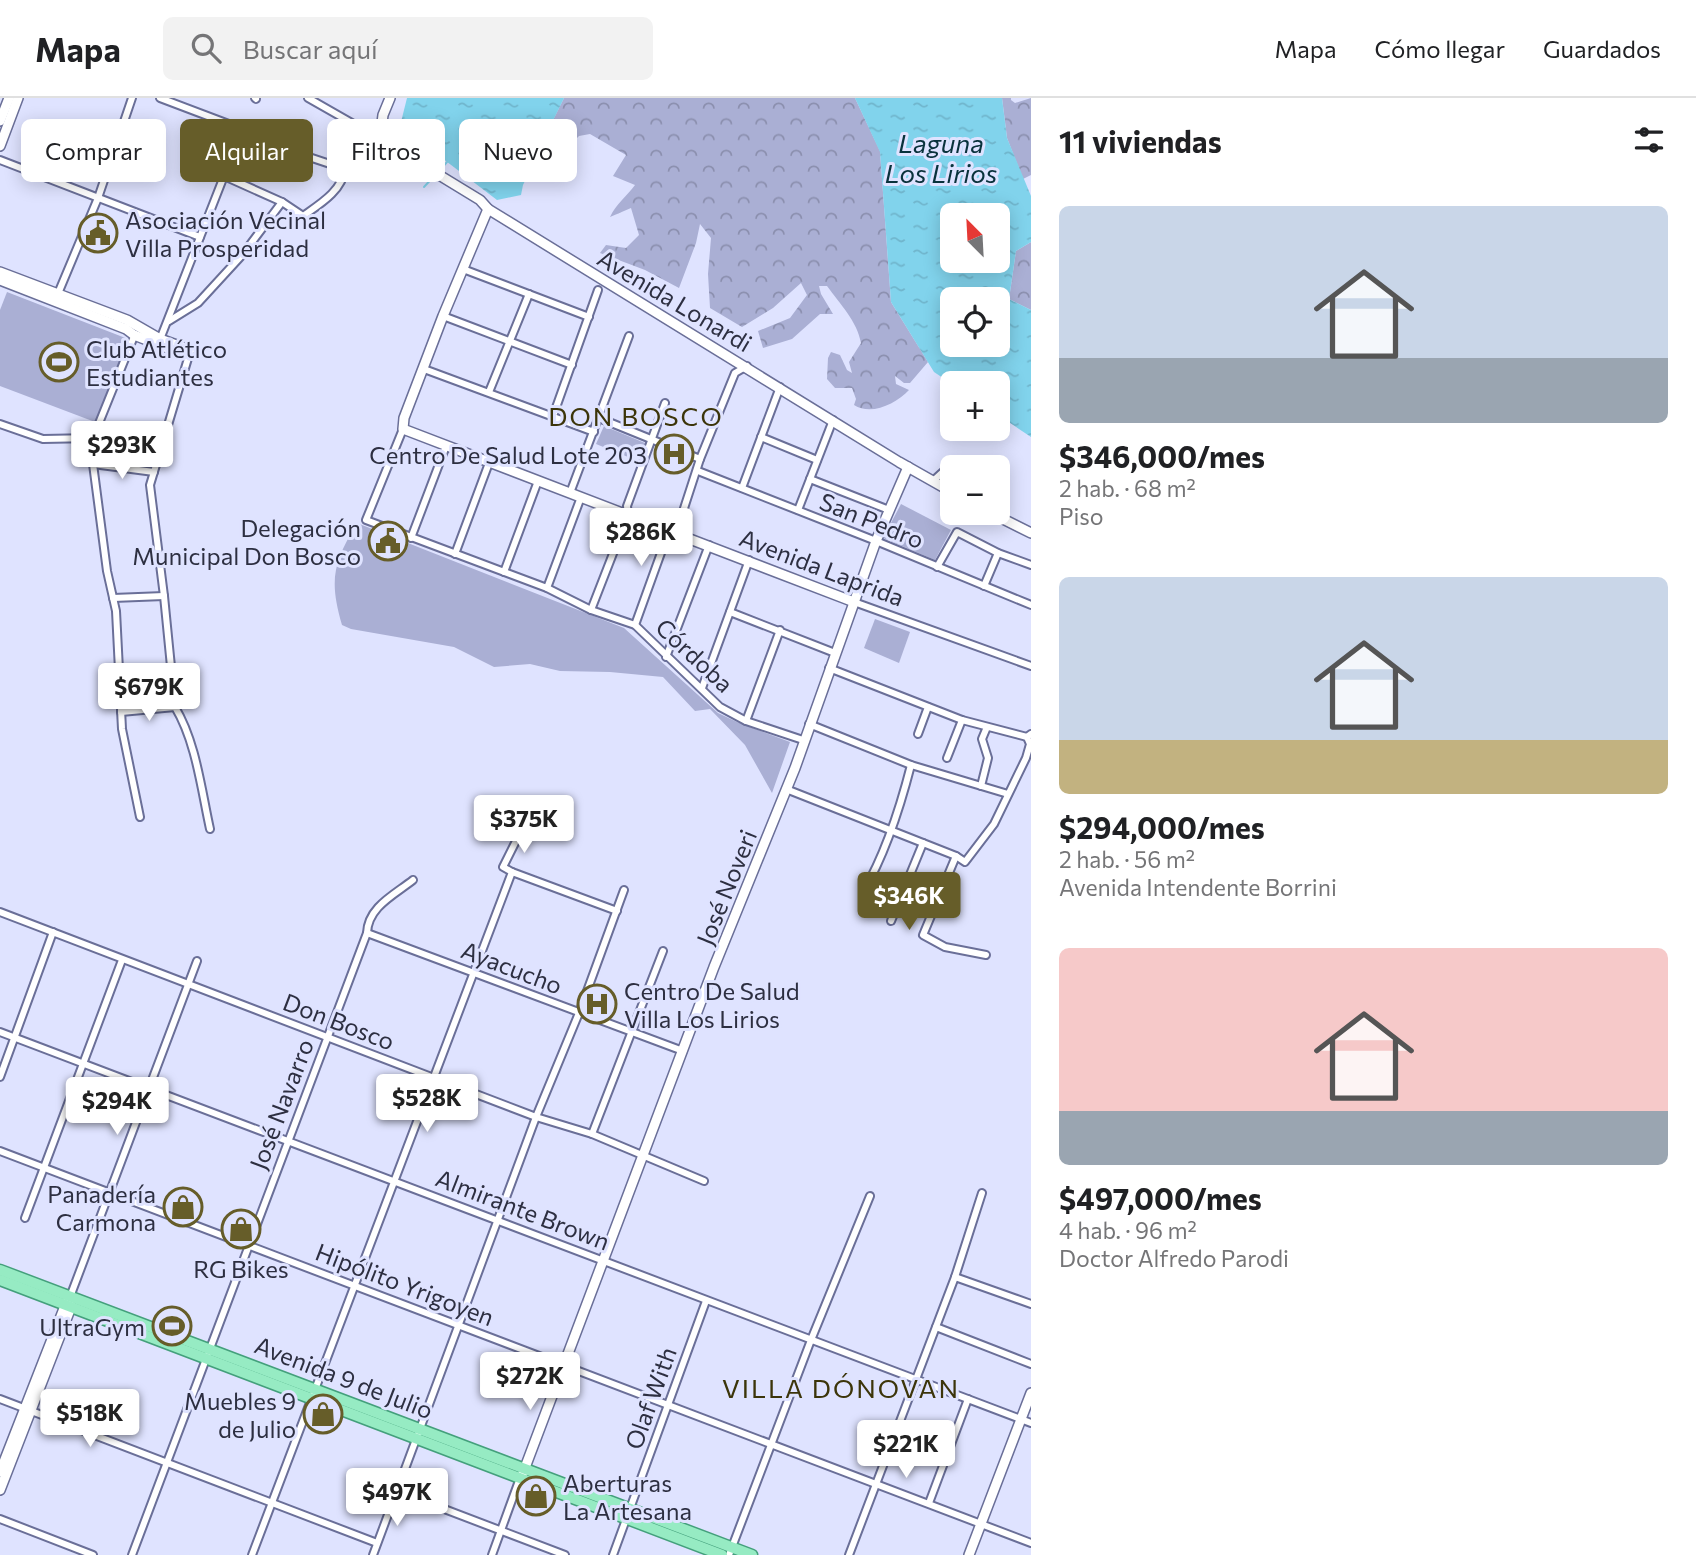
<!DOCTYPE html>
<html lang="es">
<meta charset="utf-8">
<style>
:root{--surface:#fff;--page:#f2f2f2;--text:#202124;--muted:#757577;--line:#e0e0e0;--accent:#665d29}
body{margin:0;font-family:Commissioner,sans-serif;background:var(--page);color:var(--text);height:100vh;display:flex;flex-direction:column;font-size:26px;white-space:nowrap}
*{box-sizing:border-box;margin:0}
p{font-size:23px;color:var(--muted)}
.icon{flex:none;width:38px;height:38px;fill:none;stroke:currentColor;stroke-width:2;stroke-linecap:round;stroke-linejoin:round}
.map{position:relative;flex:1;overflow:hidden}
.details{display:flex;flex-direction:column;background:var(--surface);width:665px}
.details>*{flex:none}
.hud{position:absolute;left:21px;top:21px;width:665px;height:63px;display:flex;gap:14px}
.needle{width:46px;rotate:336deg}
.controls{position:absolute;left:940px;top:105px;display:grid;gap:14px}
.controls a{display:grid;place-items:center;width:70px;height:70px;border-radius:10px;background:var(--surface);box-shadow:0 4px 18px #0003;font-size:35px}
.price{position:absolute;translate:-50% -60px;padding:0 16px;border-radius:7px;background:#fff;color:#222;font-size:23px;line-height:46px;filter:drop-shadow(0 2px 4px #0008)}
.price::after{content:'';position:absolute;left:50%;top:42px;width:21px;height:16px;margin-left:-10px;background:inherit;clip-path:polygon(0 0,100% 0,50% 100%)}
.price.active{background:var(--accent);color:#fff}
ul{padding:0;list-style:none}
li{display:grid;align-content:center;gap:14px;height:371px;padding:0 28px}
li span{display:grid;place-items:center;height:217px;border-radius:10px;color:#555}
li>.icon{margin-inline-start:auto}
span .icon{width:126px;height:126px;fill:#fffc;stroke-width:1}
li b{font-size:30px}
h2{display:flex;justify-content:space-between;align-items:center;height:84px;padding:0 28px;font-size:30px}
.pill{padding:0 24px;border-radius:10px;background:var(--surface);box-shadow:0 4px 18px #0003;font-size:24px;line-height:63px}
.pill.active{background:var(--accent);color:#fff}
header{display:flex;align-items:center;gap:42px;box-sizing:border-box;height:98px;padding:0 35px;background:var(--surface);border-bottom:2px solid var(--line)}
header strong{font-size:33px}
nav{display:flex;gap:38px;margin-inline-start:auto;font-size:24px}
.search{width:490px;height:63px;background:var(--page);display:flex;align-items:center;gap:18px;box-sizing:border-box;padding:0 24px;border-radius:10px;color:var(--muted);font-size:26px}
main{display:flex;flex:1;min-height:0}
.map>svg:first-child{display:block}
.green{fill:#aaafd4}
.forest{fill:url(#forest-crowns)}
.water{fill:url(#water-ripples);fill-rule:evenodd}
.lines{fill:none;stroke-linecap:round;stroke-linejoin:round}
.stream{stroke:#81d3ec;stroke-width:2}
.street-casing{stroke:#6a6f98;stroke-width:10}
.secondary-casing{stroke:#6a6f98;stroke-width:12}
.primary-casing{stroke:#44a07c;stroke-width:13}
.street{stroke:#fff;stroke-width:6}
.secondary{stroke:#fff;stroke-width:9}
.primary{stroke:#96ebc3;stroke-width:10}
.labels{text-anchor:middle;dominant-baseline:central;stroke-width:6;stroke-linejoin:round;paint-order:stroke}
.poi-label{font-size:24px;fill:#2d2f41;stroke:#dfe3ff;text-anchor:end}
.street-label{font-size:24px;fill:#2d2f41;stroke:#dfe3ff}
.water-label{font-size:26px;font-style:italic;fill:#09323c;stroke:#dfe3ff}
.neighbourhood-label{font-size:26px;letter-spacing:2px;fill:#3c350a;stroke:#dfe3ff}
</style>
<header>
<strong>Mapa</strong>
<div class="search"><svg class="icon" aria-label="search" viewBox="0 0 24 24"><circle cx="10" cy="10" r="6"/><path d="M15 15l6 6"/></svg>Buscar aquí</div>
<nav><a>Mapa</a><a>Cómo llegar</a><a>Guardados</a></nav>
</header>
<main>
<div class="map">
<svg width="1031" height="1457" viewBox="0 0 1031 1457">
<defs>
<pattern id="forest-crowns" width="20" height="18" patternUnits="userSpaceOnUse" patternTransform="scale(1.75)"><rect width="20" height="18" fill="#aaafd4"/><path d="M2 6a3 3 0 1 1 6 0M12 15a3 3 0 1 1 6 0" fill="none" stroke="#8b8fae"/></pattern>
<pattern id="water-ripples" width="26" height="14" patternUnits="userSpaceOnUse" patternTransform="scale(1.75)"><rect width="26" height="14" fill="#81d3ec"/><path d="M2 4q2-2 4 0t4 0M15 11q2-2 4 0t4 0" fill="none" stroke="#70b5cc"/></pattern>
</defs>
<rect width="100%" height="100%" fill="#dfe3ff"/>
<g class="green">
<path d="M7,194L128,241L95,324L0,288V212Z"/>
<path d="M604,328L645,345L638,363L596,346Z"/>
<path d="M901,406L951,432L935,462L883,440Z"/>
<path d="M357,425L624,530L718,615L737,624L790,644L772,695L745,647L710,611L695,613L663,579L610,574L560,573L530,566L494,569L454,549L351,531L342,527C329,482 333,465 357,425Z"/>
<path d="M875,521L910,534L899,565L864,550Z"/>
</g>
<g class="forest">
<path d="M564,0H855L880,53L891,204L928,264L910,285H904L895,278L896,286L909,292C896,306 871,318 854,307L856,301L852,290H835L827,281L828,260L831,254L840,257L847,272L852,275L849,264L861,245C857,223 840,206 827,188H819L821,196L833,216H820L792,241L763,250L758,233L790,220L807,197L801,185L773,210L742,229L710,210L708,176L711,140L700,126L696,145L679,190L645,172L600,155L606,147L626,150L639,137L631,110L610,119C616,106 627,98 635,87L613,78L626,57L590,36L579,38L558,59L568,35L553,22Z"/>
<path d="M1002,0H1011V2L1015,5L1031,0V77L1023,81L1007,40Z"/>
<path d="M1031,144V212L1009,201L1016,153Z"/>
</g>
<g class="water">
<path d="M407,0H564L545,39L535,46L538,56L523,87L521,97L497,102L400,28Z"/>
<path d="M855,0H1002L1007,40L1031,98V144L1016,153L1009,201L1031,212V339L998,317V285L952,286L934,274L891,204L880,54ZM952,117H998V163H952ZM952,201H998V247H952Z"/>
</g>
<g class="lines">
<g class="stream">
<path d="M439,73L447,64"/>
<path d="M424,89L435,77"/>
</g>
<defs>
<g id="street">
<path d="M160,0L234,28L249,39L345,71"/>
<path d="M255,0L256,1"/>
<path d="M0,62L200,139"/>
<path d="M224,78L282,104L303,118C320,106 342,93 345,71L380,41L308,0"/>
<path d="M463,171L589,219"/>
<path d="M57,198L98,100L132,0"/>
<path d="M443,218L572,267"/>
<path d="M169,223L198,205L243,156L282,104"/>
<path d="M135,236L93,340V366L107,473L116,513L122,631L140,719"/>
<path d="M159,244L224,78L243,36"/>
<path d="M189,257L150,387L164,498L175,609C196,644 201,690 210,731"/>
<path d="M424,271L594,334"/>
<path d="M489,294L529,196"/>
<path d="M553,318L598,192"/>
<path d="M599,320L700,361"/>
<path d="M0,326L43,341L93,340"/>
<path d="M403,331L366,422L547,490L591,512L635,527L720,609L746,623L803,642"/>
<path d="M761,339L817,362"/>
<path d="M93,366L154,374"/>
<path d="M698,373L876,443L1031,507"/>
<path d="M810,381L889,412"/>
<path d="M933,383L955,363L973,362L985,367"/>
<path d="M742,390L780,289"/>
<path d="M570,395L629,238"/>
<path d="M798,412L833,322"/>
<path d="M411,440L446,348"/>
<path d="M455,456L489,365"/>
<path d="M937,469L957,434L998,455L1031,467"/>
<path d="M504,474L538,383"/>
<path d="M984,488L998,455"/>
<path d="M547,490L581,399"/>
<path d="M113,500L164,498"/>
<path d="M854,504L1031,568"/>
<path d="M591,512L628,417L627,408L665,305"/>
<path d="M730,514L835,555"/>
<path d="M635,527L666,441L676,435L700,361L735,275L747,268"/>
<path d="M666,559L709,447"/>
<path d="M829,570L962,622L1027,639"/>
<path d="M702,590L749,462"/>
<path d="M121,614L175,609"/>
<path d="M746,623L780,532"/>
<path d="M809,626L911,667L1008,696"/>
<path d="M918,636L928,609"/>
<path d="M947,660L962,622"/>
<path d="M981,688L988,660L982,641L987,629"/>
<path d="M786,691L956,758L965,764L994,726L1026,660L1030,646L1027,639L1031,636"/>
<path d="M521,733L503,769L512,774L617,813"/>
<path d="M956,758L923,837L945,849L986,857"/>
<path d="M863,794C886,755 900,710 911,667"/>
<path d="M0,814L536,1019L592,1036L704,1083"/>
<path d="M891,823L923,745"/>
<path d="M367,835L683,953"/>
<path d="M0,934L1031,1325"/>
<path d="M0,979L53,834"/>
<path d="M592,1036L663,853"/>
<path d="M0,1053L1031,1445"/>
<path d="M25,1120L122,862"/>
<path d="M955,1179L1031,1206"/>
<path d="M70,1199L197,863"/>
<path d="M936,1229L1031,1266"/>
<path d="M0,1301L377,1445"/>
<path d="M397,1393L565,1457"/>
<path d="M929,1405L968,1301"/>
<path d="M0,1421L93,1457"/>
<path d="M132,1457L367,835C368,809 394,797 413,782"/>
<path d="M252,1457L512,774"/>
<path d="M373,1457L536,1019L579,915L624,792"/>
<path d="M492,1457L520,1380"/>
<path d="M613,1457L706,1203"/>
<path d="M729,1457L811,1242L870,1098"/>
<path d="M849,1457L955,1179L982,1095"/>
</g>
<g id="secondary">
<path d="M390,0L383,17L380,41L480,102L488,111L899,364L952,394"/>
<path d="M0,23L9,0"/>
<path d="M0,48L18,0"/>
<path d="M488,111L443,218L404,320L403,331L854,504"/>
<path d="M0,174L127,222L160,241L190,252"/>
<path d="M0,182L126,231L134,237L188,258"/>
<path d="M991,415L1031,435"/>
<path d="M0,1374L67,1203"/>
<path d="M523,1375L714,869L795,670L876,443L908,369"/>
<path d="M0,1392L71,1209L70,1204"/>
<path d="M969,1457L1031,1295"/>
</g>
<g id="primary">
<path d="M0,1172L752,1457"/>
<path d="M0,1182L722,1457"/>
</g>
</defs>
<use href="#street" class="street-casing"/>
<use href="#secondary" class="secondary-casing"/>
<use href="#primary" class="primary-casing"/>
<use href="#street" class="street"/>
<use href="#secondary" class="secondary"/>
<use href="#primary" class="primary"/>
</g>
<defs>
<symbol id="civic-ring" viewBox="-11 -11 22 22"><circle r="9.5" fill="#dfe3ff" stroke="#665d29" stroke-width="1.5"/><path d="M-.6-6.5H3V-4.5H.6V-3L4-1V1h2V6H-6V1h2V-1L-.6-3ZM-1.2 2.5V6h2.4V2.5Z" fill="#665d29"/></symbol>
<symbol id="stadium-ring" viewBox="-11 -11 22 22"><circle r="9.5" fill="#dfe3ff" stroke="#665d29" stroke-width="1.5"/><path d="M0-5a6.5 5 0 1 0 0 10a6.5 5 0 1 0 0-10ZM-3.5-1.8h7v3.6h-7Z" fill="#665d29"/></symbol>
<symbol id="hospital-ring" viewBox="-11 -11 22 22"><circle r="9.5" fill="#dfe3ff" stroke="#665d29" stroke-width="1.5"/><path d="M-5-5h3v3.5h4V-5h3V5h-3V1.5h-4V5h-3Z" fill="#665d29"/></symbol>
<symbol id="shop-ring" viewBox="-11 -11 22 22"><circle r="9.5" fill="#dfe3ff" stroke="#665d29" stroke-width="1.5"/><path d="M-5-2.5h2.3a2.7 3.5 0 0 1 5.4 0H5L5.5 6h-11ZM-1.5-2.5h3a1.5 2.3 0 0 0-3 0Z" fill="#665d29"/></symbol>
</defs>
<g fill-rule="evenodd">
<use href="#civic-ring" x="76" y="113" width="44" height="44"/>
<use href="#stadium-ring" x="37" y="242" width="44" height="44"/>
<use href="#hospital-ring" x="652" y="334" width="44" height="44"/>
<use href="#civic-ring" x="366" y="421" width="44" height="44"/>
<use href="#hospital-ring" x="575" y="884" width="44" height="44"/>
<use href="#shop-ring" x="161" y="1087" width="44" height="44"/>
<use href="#shop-ring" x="219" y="1109" width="44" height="44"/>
<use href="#stadium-ring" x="150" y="1206" width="44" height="44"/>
<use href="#shop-ring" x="301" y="1294" width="44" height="44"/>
<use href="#shop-ring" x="514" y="1376" width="44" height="44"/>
</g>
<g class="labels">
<g class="poi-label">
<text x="125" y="121" text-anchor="start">Asociación Vecinal<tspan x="125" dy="28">Villa Prosperidad</tspan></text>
<text x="86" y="250" text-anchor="start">Club Atlético<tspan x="86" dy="28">Estudiantes</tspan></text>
<text x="647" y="356">Centro De Salud Lote 203</text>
<text x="361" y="429">Delegación<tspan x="361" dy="28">Municipal Don Bosco</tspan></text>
<text x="624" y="892" text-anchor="start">Centro De Salud<tspan x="624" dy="28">Villa Los Lirios</tspan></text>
<text x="156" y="1095">Panadería<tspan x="156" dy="28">Carmona</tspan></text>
<text x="241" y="1170" text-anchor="middle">RG Bikes</text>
<text x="145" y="1228">UltraGym</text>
<text x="296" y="1302">Muebles 9<tspan x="296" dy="28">de Julio</tspan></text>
<text x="563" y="1384" text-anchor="start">Aberturas<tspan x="563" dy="28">La Artesana</tspan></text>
</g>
<g class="street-label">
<text transform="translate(675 202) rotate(31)">Avenida Lonardi</text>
<text transform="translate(872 422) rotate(22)">San Pedro</text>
<text transform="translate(822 469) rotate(21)">Avenida Laprida</text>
<text transform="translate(695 557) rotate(43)">Córdoba</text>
<text transform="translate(726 789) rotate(-68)">José Noveri</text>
<text transform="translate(512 869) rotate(21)">Ayacucho</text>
<text transform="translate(339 923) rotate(21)">Don Bosco</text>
<text transform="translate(281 1006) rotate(-69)">José Navarro</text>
<text transform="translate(523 1111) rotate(21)">Almirante Brown</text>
<text transform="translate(405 1186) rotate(21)">Hipólito Yrigoyen</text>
<text transform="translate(344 1279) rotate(21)">Avenida 9 de Julio</text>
<text transform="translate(650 1300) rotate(-70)">Olaf With</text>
</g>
<g class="water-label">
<text x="941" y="44">Laguna<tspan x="941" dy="30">Los Lirios</tspan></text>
</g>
<g class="neighbourhood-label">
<text x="636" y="317">DON BOSCO</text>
<text x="841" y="1289">VILLA DÓNOVAN</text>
</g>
</g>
</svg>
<div class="controls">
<a><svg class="needle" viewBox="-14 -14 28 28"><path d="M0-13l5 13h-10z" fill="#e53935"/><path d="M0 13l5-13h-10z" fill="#757577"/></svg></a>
<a><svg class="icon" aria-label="locate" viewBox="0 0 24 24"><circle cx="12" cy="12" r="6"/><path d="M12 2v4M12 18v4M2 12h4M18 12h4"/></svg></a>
<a>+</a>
<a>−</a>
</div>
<b class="price" style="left:122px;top:383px">$293K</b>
<b class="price" style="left:641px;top:470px">$286K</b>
<b class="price" style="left:149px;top:625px">$679K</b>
<b class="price" style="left:524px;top:757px">$375K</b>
<b class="price active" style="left:909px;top:834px">$346K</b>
<b class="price" style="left:427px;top:1036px">$528K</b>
<b class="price" style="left:117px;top:1039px">$294K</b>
<b class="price" style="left:530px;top:1314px">$272K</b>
<b class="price" style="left:90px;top:1351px">$518K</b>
<b class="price" style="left:906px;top:1382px">$221K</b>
<b class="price" style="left:397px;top:1430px">$497K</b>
<div class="hud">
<a class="pill">Comprar</a>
<a class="pill active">Alquilar</a>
<a class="pill">Filtros</a>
<a class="pill">Nuevo</a>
</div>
</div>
<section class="details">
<h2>11 viviendas<svg class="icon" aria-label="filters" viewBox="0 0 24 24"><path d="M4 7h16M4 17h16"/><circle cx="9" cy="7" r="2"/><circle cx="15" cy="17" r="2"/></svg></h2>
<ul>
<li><span style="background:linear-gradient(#c9d6e8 70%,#9aa5b1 0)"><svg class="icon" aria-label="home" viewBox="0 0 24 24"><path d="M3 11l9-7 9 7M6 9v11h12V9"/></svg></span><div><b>$346,000/mes</b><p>2 hab. · 68 m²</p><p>Piso</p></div></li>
<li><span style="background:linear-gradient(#c9d6e8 75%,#c2b280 0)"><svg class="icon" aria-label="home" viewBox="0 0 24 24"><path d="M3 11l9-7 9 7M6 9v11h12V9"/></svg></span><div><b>$294,000/mes</b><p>2 hab. · 56 m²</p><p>Avenida Intendente Borrini</p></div></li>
<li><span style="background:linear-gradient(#f6c9c9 75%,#9aa5b1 0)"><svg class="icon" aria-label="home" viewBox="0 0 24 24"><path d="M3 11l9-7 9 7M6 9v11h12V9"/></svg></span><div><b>$497,000/mes</b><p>4 hab. · 96 m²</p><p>Doctor Alfredo Parodi</p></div></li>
</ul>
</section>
</main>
